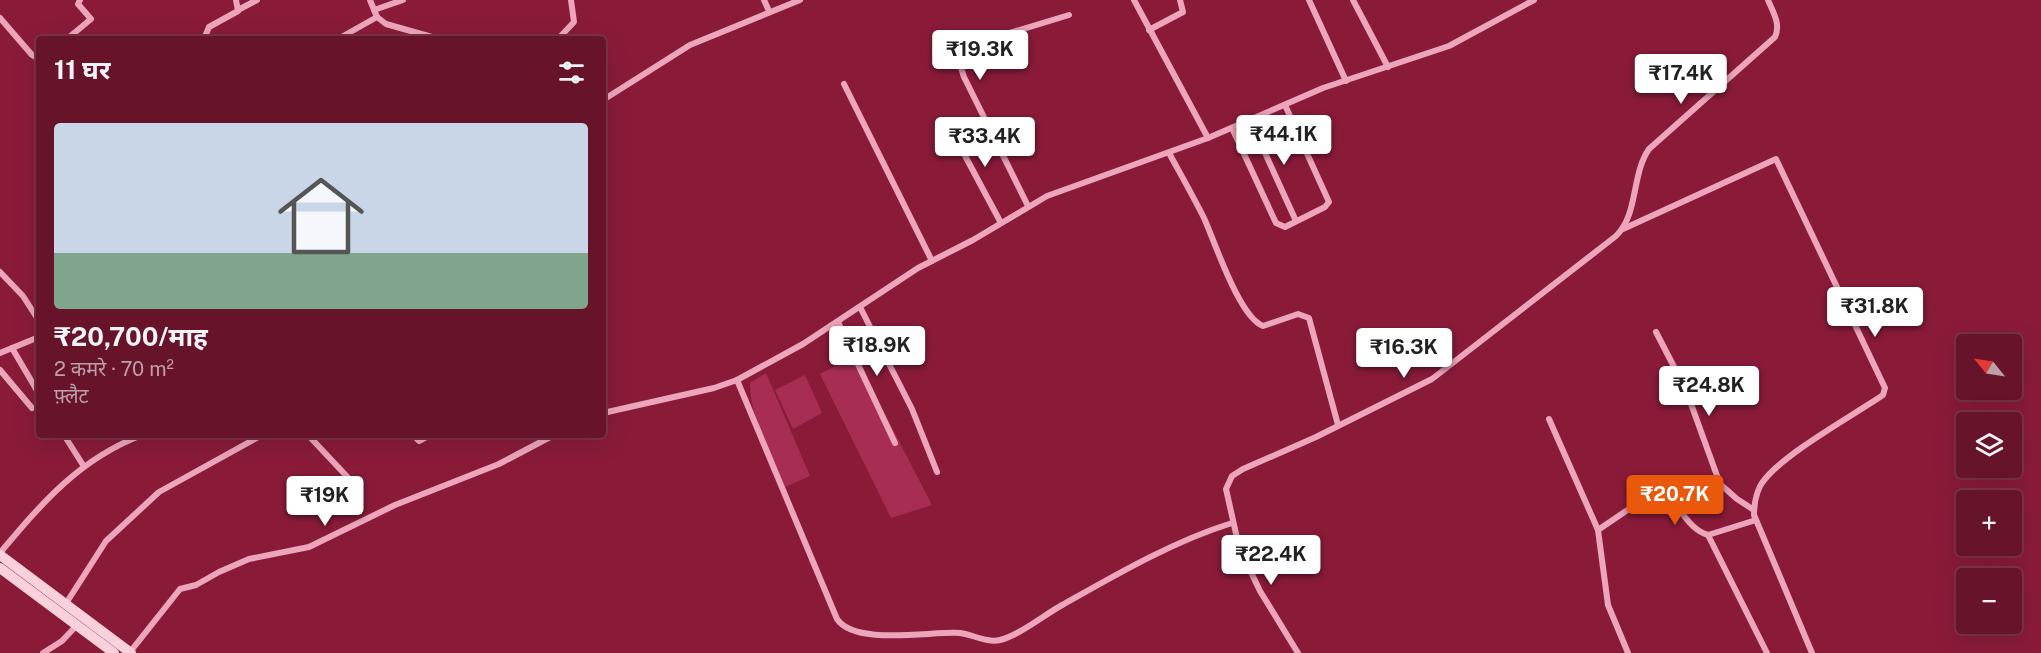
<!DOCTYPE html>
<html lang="hi">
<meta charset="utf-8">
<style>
:root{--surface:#67142b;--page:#6f2137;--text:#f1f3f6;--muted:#bd9ea9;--line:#7a3347;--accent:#ea580c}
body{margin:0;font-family:"Public Sans","Noto Sans Devanagari",sans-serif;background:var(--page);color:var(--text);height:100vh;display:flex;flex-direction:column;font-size:22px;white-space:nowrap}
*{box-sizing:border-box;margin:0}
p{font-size:20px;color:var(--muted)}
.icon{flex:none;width:33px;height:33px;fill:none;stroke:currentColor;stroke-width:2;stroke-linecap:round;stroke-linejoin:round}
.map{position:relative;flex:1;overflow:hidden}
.side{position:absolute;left:36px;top:36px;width:570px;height:402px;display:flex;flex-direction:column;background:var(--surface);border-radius:6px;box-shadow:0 6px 24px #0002,0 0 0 2px var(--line)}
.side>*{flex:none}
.needle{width:39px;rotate:300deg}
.tools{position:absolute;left:1956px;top:334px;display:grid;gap:12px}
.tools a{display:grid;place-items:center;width:66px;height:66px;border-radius:6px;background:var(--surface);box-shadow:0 6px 24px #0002,0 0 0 2px var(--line);font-size:30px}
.price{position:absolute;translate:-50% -51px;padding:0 14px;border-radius:6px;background:#fff;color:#222;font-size:20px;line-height:39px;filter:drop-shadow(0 2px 3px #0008)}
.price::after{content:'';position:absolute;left:50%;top:36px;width:18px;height:14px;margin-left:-9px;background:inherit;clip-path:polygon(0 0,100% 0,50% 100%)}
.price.on{background:var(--accent);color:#fff}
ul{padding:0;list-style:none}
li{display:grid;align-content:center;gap:12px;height:318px;padding:0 18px}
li+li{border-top:2px solid var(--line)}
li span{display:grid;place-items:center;height:186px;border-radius:6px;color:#555}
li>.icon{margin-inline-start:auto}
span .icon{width:108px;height:108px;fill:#fffc;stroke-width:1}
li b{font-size:26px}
h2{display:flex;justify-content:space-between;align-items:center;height:72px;padding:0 18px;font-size:26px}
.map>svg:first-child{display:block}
.green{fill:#a72e52}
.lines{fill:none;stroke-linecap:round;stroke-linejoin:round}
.street{stroke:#eca5ba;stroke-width:6}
.secondary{stroke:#f9d1dc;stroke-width:10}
</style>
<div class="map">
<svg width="2041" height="653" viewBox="0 0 2041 653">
<rect width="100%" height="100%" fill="#891b39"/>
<g class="green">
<path d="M855,356L932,505L891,518L820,374Z"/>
<path d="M766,373L810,476L785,487C772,454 750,419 750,383Z"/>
<path d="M805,375L822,413L793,429L775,390Z"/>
</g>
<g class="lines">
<g class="street">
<path d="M370,0L377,17L386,24L439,39"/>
<path d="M764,0L769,11"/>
<path d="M1134,0L1208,138"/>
<path d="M1309,0L1346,81"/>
<path d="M1353,0L1388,67"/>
<path d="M238,10L257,0"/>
<path d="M374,10L403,0"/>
<path d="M0,18L32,55L39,59"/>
<path d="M1149,30L1183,12L1180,0"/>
<path d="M67,39L91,19L78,4L80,0"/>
<path d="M204,39L209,27L238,11L236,0"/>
<path d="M338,39L377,17"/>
<path d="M558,39L574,22L571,0"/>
<path d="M844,84L932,261"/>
<path d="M603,100L690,45L800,0"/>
<path d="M1250,120L1296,221"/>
<path d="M948,124L1001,223"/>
<path d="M1232,128L1276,223L1285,227L1325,207L1329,202L1285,105"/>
<path d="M1169,153C1181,175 1193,196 1204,218C1215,242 1239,317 1263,326L1298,314L1309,318L1338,425"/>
<path d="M1028,206L964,77L956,52L960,48L1069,15"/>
<path d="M1623,229L1776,159L1885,388L1883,395C1852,416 1787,452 1765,479C1757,488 1754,503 1754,515L1812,653"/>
<path d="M0,272L23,296L39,321"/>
<path d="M860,307L912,409L937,472"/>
<path d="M838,322L895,443"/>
<path d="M1656,332L1686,390L1720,484L1737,499L1754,510"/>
<path d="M12,348L39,394"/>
<path d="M0,353L39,337"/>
<path d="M0,370L32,408"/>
<path d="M603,413L714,388L737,380"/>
<path d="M1549,419L1598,530L1608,605L1628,653"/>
<path d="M64,435L83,465"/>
<path d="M308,435L354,484"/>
<path d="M413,435L419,441L430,435"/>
<path d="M1232,523C1174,541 1117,574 1064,604C1045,614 1020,635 1000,640C987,643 974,635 960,633C931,631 855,646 837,619L737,380L803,344L918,268L973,240L1047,196L1208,138L1323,88L1449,46L1534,0"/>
<path d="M1598,530L1657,490C1679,498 1684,528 1708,535L1756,520"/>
<path d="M1708,535L1767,653"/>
<path d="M0,553C42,503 79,459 142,435"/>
<path d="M65,605L106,541L159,492L262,435"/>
<path d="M130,652L180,589L196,585L219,572L249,559L309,547L395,505L499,464L554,435"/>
<path d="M43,653L62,641L77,625"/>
<path d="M1298,653L1260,591L1239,547L1226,489L1232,476L1243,469L1316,437L1432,379L1616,236C1639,213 1631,175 1649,149L1775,37C1781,24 1773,12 1768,0"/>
</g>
<g class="secondary">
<path d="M0,555L131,653"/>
<path d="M0,568L114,653"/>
</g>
</g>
</svg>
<div class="tools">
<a><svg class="needle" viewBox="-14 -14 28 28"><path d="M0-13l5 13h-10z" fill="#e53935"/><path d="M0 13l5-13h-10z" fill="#bd9ea9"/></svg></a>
<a><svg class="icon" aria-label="layers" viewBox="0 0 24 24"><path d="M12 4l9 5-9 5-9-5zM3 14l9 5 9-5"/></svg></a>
<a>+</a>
<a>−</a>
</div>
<b class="price" style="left:980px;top:81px">₹19.3K</b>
<b class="price" style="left:1681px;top:105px">₹17.4K</b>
<b class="price" style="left:1284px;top:166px">₹44.1K</b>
<b class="price" style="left:985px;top:168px">₹33.4K</b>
<b class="price" style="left:1875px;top:338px">₹31.8K</b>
<b class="price" style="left:877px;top:377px">₹18.9K</b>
<b class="price" style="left:1404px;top:379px">₹16.3K</b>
<b class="price" style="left:1709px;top:417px">₹24.8K</b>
<b class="price on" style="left:1675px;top:526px">₹20.7K</b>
<b class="price" style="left:325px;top:527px">₹19K</b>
<b class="price" style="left:1271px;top:586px">₹22.4K</b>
<section class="side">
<h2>11 घर<svg class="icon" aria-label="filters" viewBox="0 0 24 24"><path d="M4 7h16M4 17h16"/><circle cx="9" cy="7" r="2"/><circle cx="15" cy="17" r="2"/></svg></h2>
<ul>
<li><span style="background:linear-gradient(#c9d6e8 70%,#7fa58c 0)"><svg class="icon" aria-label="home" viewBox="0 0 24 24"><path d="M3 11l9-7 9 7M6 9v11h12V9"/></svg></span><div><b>₹20,700/माह</b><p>2 कमरे · 70 m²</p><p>फ़्लैट</p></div></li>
</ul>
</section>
</div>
